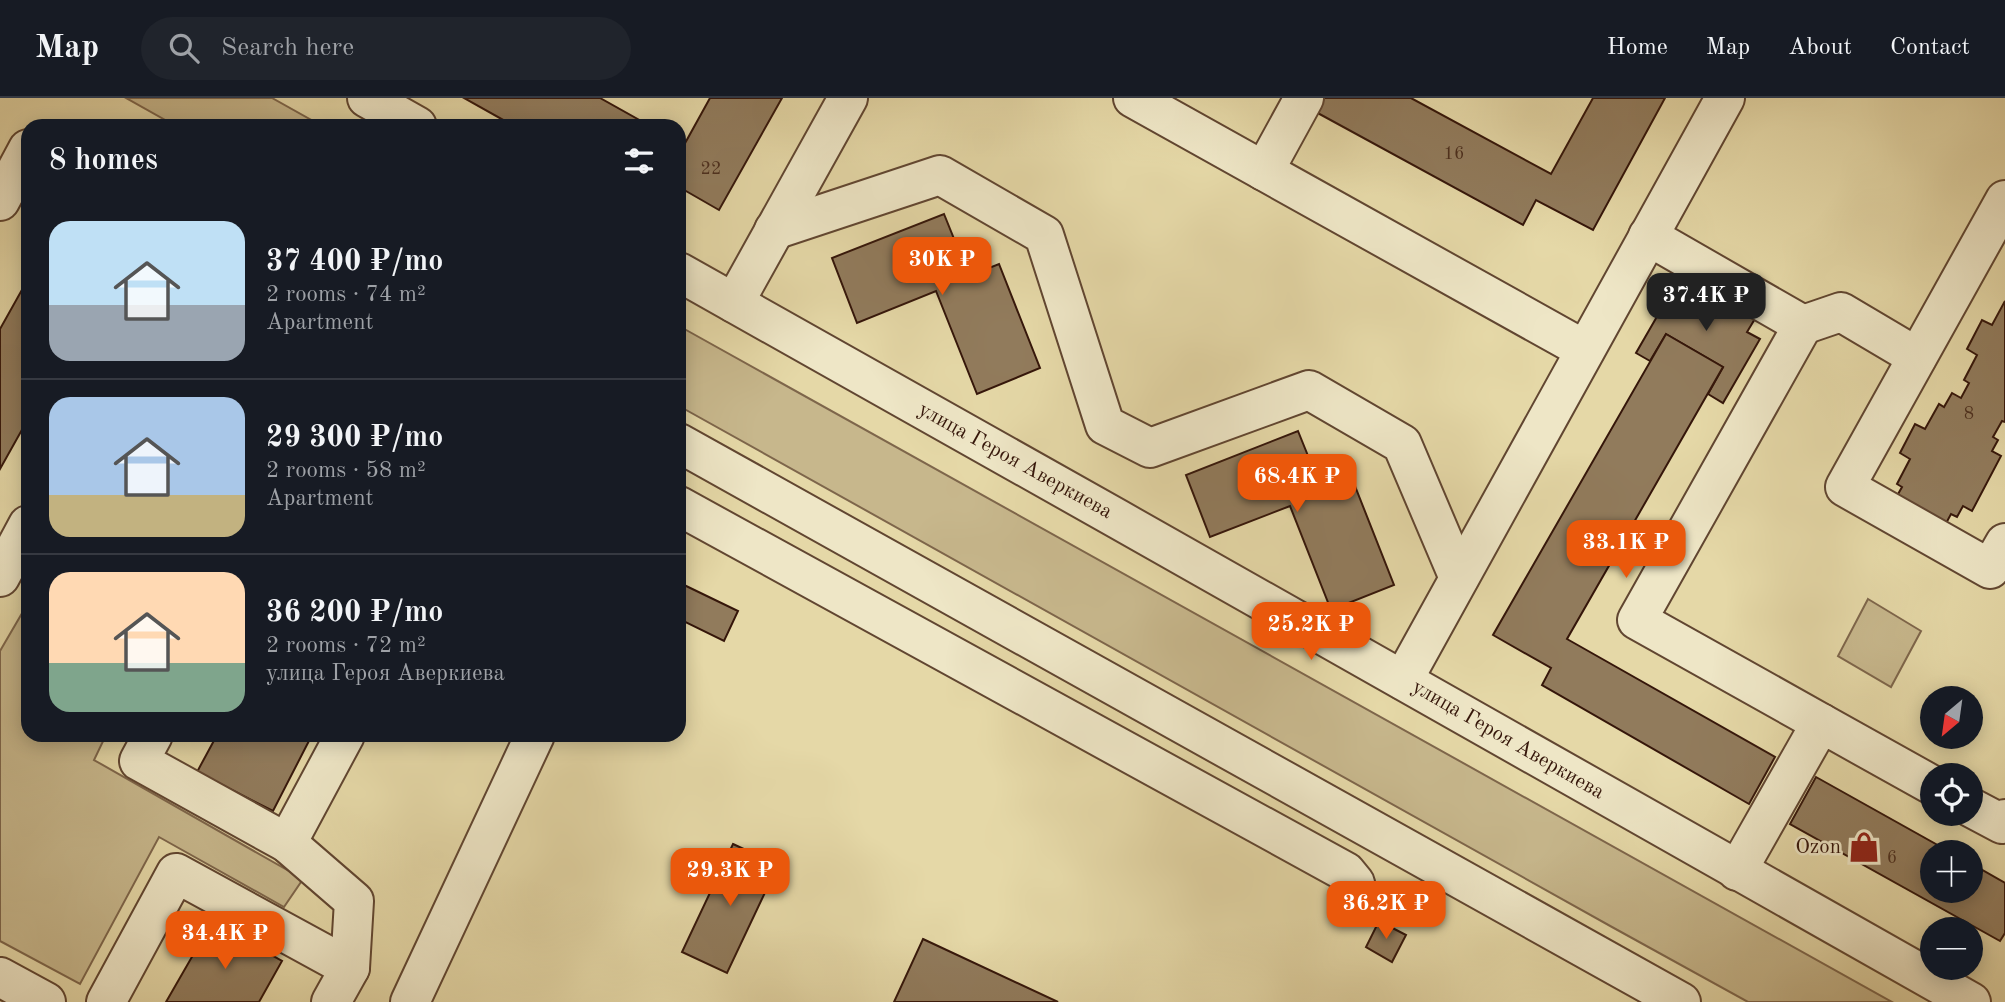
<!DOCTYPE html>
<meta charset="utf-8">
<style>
:root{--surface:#171b24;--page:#20242c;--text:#f1f3f6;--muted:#9ea1a6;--line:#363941;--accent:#ea580c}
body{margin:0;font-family:"Old Standard TT",serif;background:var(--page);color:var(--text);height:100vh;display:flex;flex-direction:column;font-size:26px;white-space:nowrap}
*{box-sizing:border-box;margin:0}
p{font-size:23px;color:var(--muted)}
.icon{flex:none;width:38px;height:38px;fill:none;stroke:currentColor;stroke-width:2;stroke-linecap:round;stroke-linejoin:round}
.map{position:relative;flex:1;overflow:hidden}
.panel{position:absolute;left:21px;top:21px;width:665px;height:623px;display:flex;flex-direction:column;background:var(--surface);border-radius:21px;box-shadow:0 4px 18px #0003}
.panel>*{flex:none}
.needle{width:46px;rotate:209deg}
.fabs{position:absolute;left:1920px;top:588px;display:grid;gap:14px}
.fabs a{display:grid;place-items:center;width:63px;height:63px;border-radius:50%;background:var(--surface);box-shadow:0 4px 18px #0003;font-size:35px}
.price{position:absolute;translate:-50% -60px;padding:0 16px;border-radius:14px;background:var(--accent);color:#fff;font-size:23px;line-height:46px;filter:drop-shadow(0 2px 4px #0008)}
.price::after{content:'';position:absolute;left:50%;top:42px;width:21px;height:16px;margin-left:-10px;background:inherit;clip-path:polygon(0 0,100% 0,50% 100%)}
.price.active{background:#222;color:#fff}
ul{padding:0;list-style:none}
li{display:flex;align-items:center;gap:21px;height:175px;padding:0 28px}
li+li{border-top:2px solid var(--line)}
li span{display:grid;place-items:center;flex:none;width:196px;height:140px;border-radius:21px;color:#555}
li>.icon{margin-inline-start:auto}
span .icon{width:84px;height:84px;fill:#fffc;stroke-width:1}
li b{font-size:30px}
h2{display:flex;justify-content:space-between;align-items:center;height:84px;padding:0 28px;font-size:30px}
header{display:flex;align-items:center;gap:42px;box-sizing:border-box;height:98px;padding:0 35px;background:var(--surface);border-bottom:2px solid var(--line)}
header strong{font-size:33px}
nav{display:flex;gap:38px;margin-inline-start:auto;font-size:24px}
.search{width:490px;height:63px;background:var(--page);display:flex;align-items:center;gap:18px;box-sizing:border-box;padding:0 24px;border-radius:38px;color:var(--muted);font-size:26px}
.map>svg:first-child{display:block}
.green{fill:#c7b78c;stroke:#7e664b;stroke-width:2}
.building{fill:#917b5c;stroke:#35160a;stroke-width:2}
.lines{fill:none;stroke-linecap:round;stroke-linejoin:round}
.minor-casing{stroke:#614631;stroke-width:42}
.minor{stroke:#eee6c6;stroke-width:38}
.labels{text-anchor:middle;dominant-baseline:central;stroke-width:5;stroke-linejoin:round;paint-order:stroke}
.number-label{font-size:18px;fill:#4c2f1e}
.street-label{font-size:21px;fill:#35160a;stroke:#eee6c6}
.poi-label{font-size:21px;fill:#35160a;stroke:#eee6c6;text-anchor:end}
</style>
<header>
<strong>Map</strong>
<div class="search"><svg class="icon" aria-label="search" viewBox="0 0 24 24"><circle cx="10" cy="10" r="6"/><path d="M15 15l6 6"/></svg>Search here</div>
<nav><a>Home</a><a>Map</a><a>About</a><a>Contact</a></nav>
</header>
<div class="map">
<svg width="2005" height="904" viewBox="0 0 2005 904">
<rect width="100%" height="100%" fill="#e5d8a7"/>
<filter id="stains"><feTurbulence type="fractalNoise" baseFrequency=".00286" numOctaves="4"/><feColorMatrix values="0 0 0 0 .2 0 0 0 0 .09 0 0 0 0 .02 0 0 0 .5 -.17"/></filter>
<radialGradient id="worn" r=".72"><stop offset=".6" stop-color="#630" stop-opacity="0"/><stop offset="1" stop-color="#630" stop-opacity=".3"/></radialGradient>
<g class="green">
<path d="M126,0H272L322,28H176Z"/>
<path d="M679,228L1892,904H1748L1612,829L679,308Z"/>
<path d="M1868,501L1921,533L1891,589L1838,558Z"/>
<path d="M28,505V637H106L94,662L303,781L284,809L159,739L80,886L0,843V553Z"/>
</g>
<g class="building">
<path d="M464,0H600L650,28H514Z"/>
<path d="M710,0H782L719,112L679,89V44L684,47Z"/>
<path d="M1321,0H1411L1551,76L1593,0H1665L1593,132L1536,102L1523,127L1314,13Z"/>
<path d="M944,116L969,178L999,166L1040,270L977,296L936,193L857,225L832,160Z"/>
<path d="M28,181V321L0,371V231Z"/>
<path d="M1692,183L1756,219L1747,234L1760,241L1723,305L1708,296L1723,269L1666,236L1650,263L1636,255L1674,189L1685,195Z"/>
<path d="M2005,203V324L2002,323L1993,339L1998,342L1992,353L2001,358L1972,413L1963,408L1957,419L1951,416L1943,431L1893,405L1902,389L1897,386L1910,361L1900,355L1915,326L1925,331L1939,306L1944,309L1952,295L1961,300L1969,285L1964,282L1977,257L1967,251L1982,222L1992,227Z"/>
<path d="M1666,236L1723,269L1567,541L1775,659L1749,706L1542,587L1551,570L1493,537Z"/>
<path d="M1298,333L1323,395L1353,383L1394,487L1331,512L1290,408L1210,439L1186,377Z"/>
<path d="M682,486L738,513L724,543L679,521V492Z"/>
<path d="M217,637H312L273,713L197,674Z"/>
<path d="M1816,679L1950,754H1932V793H1970V765L2005,785V835L2000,843L1790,726Z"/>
<path d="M733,746L778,767L727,875L682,854Z"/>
<path d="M1379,823L1406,837L1392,864L1366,849Z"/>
<path d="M212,824L282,863L259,904H166Z"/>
<path d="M923,841L1058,904H894Z"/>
</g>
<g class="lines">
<defs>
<g id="minor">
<path d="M367,0L417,28"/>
<path d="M1133,0L1585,252"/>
<path d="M1264,73L1304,0"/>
<path d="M2005,102L1845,389L1990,471L2005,445"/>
<path d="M0,103L28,51"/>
<path d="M774,132L940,77L1044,137L1105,327L1150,350L1309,292L1402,346L1459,480"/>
<path d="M1648,138L1803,227L1637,522L1821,625"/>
<path d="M679,174C1111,415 1539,662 1971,904"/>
<path d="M734,205L848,0"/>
<path d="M1803,227L1841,214L1917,259"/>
<path d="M679,345L1681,904"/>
<path d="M679,408L1346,774L1355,785L1358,803"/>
<path d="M0,479L28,427"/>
<path d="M1403,582L1725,0"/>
<path d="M153,637L139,663L287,745L354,803L350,870L331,904"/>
<path d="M1970,709L2002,726L2005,721"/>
<path d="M287,745L345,637"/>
<path d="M1737,773L1821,625L1932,687"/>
<path d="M0,879L46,904"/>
<path d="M106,904L176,775L350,870"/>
<path d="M410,904L535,637"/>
</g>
</defs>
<use href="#minor" class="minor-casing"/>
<use href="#minor" class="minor"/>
</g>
<defs>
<symbol id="shop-bare" viewBox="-9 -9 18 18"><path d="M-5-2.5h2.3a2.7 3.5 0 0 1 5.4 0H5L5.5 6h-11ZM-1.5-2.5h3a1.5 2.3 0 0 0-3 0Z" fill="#8f2418" stroke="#eee6c6" stroke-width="2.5" paint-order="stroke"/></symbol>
</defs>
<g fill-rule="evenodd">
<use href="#shop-bare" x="1842" y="727" width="44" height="44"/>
</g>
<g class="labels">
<g class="number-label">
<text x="1454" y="56">16</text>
<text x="711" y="71">22</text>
<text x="1969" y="316">8</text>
<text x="1892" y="760">6</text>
</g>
<g class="street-label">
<text transform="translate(1015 363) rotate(29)">улица Героя Аверкиева</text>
<text transform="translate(1508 642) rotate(30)">улица Героя Аверкиева</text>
</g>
<g class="poi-label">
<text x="1841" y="749">Ozon</text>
</g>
</g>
<rect width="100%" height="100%" filter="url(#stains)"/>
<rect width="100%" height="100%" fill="url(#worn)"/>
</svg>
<div class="fabs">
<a><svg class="needle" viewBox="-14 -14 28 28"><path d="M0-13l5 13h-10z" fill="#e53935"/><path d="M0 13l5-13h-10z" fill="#9ea1a6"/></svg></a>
<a><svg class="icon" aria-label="locate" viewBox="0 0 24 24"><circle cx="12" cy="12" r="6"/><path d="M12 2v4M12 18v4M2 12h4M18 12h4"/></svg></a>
<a>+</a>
<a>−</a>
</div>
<b class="price" style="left:942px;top:199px">30K ₽</b>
<b class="price active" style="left:1706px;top:235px">37.4K ₽</b>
<b class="price" style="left:1297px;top:416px">68.4K ₽</b>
<b class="price" style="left:1626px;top:482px">33.1K ₽</b>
<b class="price" style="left:1311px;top:564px">25.2K ₽</b>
<b class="price" style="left:730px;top:810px">29.3K ₽</b>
<b class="price" style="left:1386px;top:843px">36.2K ₽</b>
<b class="price" style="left:225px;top:873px">34.4K ₽</b>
<section class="panel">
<h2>8 homes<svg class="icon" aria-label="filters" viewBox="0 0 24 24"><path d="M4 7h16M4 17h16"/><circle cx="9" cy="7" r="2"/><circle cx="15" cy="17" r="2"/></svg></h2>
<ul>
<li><span style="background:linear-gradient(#bfe0f5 60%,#9aa5b1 0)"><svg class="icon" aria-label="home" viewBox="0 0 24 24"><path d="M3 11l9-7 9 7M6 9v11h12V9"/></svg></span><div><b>37 400 ₽/mo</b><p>2 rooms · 74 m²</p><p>Apartment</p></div></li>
<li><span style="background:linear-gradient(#a9c7e8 70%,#c2b280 0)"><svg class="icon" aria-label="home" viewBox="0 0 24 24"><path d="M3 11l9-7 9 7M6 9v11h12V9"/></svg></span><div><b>29 300 ₽/mo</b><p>2 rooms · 58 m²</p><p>Apartment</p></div></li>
<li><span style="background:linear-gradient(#ffd9b3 65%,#7fa58c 0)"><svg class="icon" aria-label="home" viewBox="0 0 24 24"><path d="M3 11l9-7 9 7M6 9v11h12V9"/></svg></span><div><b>36 200 ₽/mo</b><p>2 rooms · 72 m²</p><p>улица Героя Аверкиева</p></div></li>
</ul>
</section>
</div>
